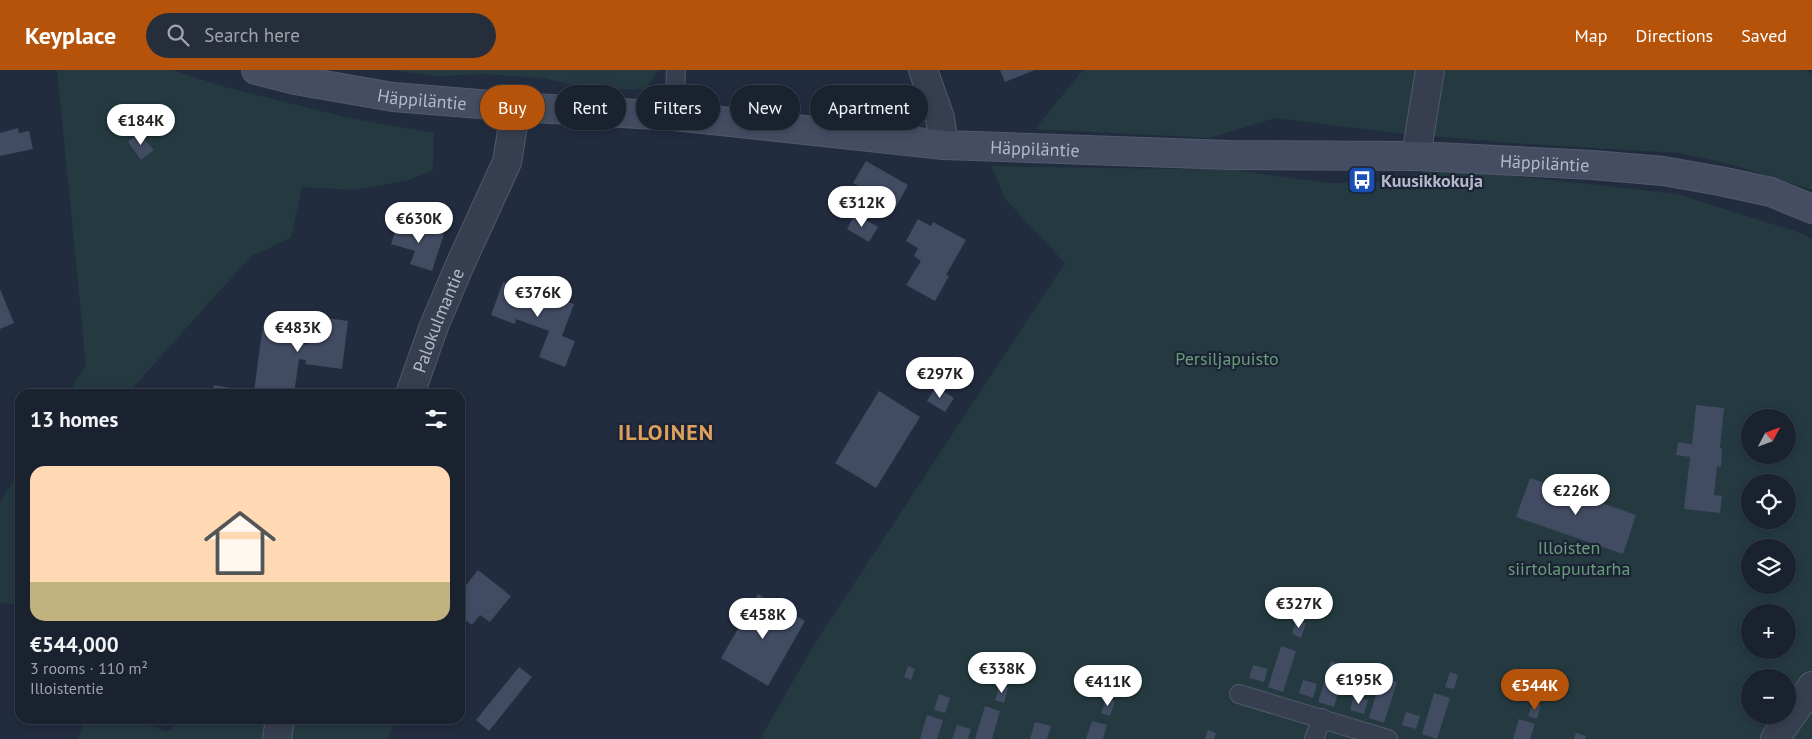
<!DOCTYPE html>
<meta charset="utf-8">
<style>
:root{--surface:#1a212f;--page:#272e3b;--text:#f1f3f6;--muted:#9fa3aa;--line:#383e4b;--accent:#b45309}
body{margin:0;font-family:"PT Sans",sans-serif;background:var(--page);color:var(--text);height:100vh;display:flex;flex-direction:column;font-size:19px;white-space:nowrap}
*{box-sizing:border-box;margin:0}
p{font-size:16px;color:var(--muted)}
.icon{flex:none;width:28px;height:28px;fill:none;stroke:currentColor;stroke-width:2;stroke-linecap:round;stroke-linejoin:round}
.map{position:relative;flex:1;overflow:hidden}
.drawer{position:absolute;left:15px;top:319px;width:450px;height:335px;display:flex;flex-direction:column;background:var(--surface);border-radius:15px;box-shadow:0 2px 8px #0003,0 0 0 1px var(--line)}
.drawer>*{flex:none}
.top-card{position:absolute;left:480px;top:15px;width:475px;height:45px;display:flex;gap:10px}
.needle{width:32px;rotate:49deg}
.buttons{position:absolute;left:1741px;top:339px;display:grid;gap:10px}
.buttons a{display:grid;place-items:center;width:55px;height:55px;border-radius:50%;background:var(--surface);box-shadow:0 2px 8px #0003,0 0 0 1px var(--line);font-size:25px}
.price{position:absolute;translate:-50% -42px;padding:0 11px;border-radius:18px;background:#fff;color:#222;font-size:16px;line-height:32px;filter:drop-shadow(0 1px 2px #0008)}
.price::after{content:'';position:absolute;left:50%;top:30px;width:15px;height:11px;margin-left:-8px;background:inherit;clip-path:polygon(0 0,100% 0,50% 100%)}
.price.active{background:var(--accent);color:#fff}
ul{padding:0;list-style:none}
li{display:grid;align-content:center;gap:10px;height:265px;padding:0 15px}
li+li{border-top:1px solid var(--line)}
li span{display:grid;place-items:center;height:155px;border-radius:15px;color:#555}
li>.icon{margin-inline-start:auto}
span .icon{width:90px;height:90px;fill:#fffc;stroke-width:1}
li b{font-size:21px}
h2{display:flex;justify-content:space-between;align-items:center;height:60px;padding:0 15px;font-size:21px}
.pill{padding:0 18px;border-radius:22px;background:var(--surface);box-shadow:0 2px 8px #0003,0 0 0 1px var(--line);font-size:18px;line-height:45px}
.pill.active{background:var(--accent);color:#fff}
header{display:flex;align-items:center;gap:30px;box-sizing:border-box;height:70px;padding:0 25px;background:var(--accent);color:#fff}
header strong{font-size:24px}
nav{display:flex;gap:28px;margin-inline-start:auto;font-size:18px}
.search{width:350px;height:45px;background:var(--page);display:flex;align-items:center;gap:12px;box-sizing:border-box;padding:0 18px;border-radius:28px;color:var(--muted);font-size:19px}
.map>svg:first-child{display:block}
.green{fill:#243a40;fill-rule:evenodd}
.building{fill:#414b62}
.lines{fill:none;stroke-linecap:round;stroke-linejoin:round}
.lane-casing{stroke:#52596a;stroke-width:20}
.street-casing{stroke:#52596a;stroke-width:30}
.secondary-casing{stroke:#52596a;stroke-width:30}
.lane{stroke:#373e4f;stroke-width:18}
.street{stroke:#373e4f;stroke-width:28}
.secondary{stroke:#444d62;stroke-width:28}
.labels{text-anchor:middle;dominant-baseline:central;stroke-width:4.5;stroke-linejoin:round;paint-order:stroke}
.street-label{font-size:18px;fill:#b3b9ca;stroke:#1c2334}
.poi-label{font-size:18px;font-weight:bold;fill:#b3b9ca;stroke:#1c2334;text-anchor:start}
.park-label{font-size:18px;fill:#689d7a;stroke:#1c2334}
.district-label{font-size:22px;font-weight:bold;letter-spacing:1px;fill:#dca15c;stroke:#1c2334}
</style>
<header>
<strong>Keyplace</strong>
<div class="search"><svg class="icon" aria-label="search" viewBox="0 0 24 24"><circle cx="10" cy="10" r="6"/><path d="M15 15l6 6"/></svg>Search here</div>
<nav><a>Map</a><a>Directions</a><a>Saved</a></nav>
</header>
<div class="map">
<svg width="1812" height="669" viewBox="0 0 1812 669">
<rect width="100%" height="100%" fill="#222c3f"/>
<g class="green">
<path d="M57,0H172L225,17L349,48L434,63L433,100L409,110L356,120L302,117L291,168L251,186L127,324H68L86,295Z"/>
<path d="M389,0H659L645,19H590L543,8L483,4L438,6Z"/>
<path d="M1083,0H1806L1812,4V120L1734,95L1679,83L1512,73L1397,63L1275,48L1210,68L1035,59Z"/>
<path d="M991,96L1236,100L1326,113L1395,112L1422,102L1497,104L1677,124L1801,163L1812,169V669H760L815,573L1065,193L1006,130ZM1750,348H1788V385H1750ZM1750,412H1788V450H1750ZM1750,478H1788V515H1750ZM1750,542H1788V580H1750ZM1750,608H1788V645H1750Z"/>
<path d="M20,400V535L0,532V432Z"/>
<path d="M92,649H133L167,662L184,649H394L393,657L387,669H78L83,655Z"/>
</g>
<g class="building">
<path d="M1000,0H1035L1005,12Z"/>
<path d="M18,58L19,63L29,61L33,79L0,86V63Z"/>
<path d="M138,63L154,80L141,90L128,72Z"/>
<path d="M866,91L908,115L896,137L853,113Z"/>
<path d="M855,144L878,157L869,172L847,159Z"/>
<path d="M918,149L931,156L933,152L966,170L946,205L949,206L935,231L906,215L921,191L914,186L918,178L906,171Z"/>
<path d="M399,150L444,164L432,201L410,194L415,181L391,174Z"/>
<path d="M503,212L526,221L527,217L574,234L562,266L575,271L565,297L539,287L549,261L516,249L515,254L491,245Z"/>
<path d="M0,219L14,253L0,259Z"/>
<path d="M312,246L348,251L342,299L305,294L306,290L299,289L294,324H274L254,321L263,254L302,259L299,273L308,275Z"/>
<path d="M214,315L231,318L230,324H212Z"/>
<path d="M936,317L954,328L945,342L927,331Z"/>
<path d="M879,321L920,347L876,418L835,393Z"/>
<path d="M1696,335L1724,338L1720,378L1722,379L1721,397L1717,396L1714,425L1722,426L1720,443L1684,439L1690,387L1676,385L1678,372L1692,374Z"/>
<path d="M1530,408L1636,445L1623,484L1516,447Z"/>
<path d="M478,500L511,526L490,552L480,545L472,555L460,546V543L466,534L460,529V523Z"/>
<path d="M758,524L805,551L768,616L721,588Z"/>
<path d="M1296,550L1306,553L1301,568L1292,564Z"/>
<path d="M1281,576L1296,581L1283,622L1268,617Z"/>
<path d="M1331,591L1346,596L1334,637L1318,632Z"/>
<path d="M1253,595L1268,599L1264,612L1249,608Z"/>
<path d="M908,596L915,599L911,610L904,607Z"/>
<path d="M519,597L532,607L489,661L476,650Z"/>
<path d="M1450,602L1458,605L1454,619L1445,617Z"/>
<path d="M1381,607L1397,612L1384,653L1369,648Z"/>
<path d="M1303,610L1317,614L1313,628L1299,623Z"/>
<path d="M1000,615L1008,618L1004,633L995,630Z"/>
<path d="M1434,623L1450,628L1437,669L1422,664Z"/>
<path d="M939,624L950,628L945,643L934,640Z"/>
<path d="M1354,626L1368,630L1364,644L1350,640Z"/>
<path d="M1106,629L1115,631L1110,646L1101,643Z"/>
<path d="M1533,632L1541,635L1537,649L1528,646Z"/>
<path d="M985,636L1000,641L992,669H975Z"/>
<path d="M1406,642L1420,646L1416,659L1402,655Z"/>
<path d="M927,645L943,650L937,669H920Z"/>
<path d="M1519,649L1535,654L1530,669H1513Z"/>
<path d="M1092,651L1107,655L1103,669H1086Z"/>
<path d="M1035,652L1051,656L1047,669H1030Z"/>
<path d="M957,655L971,659L968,669H952Z"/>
<path d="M1208,660L1216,663L1214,669H1205Z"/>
<path d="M1576,663L1586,666L1585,669H1574Z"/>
</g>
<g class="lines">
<defs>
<g id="lane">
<path d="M674,46L676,0"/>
<path d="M1239,624L1388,669"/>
<path d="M1314,669L1322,648"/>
</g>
<g id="street">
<path d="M923,0L940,48L944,75"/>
<path d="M1416,86L1430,0"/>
<path id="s1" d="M410,324L434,256L459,197L507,92L516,37"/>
<path d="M277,669L280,649"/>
<path d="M1775,669L1812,616"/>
</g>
<g id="secondary">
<path id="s2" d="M256,0L295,10L393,27L516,37L674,46L944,75L1230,85L1416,86L1593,95L1663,101L1720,111L1771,122L1812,139"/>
</g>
</defs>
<use href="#lane" class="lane-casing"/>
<use href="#street" class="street-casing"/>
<use href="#secondary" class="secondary-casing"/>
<use href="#lane" class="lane"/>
<use href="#street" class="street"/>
<use href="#secondary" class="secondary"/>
</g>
<defs>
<symbol id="bus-square" viewBox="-11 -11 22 22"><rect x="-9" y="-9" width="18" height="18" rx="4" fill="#1a4fb4" stroke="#1c2334"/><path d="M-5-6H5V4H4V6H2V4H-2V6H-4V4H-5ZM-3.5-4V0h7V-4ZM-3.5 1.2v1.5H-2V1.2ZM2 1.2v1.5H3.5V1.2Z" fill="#fff"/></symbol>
</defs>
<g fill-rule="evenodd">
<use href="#bus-square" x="1346" y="94" width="32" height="32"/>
</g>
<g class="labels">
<g class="street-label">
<text stroke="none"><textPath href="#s2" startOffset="169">Häppiläntie</textPath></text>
<text stroke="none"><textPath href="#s2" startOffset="784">Häppiläntie</textPath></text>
<text stroke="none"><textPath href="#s2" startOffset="1294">Häppiläntie</textPath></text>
<text stroke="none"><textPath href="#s1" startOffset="79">Palokulmantie</textPath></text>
</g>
<g class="poi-label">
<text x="1381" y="110">Kuusikkokuja</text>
</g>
<g class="park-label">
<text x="1227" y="288">Persiljapuisto</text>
<text x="1569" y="477">Illoisten<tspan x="1569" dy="21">siirtolapuutarha</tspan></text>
</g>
<g class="district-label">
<text x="666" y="362">ILLOINEN</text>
</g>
</g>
</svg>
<div class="buttons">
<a><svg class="needle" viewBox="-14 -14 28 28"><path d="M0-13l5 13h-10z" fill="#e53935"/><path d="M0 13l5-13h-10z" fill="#9fa3aa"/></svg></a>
<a><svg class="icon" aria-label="locate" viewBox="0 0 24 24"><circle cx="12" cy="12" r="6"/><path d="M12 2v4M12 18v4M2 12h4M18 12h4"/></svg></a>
<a><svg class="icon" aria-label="layers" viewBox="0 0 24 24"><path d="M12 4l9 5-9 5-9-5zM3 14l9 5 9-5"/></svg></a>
<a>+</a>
<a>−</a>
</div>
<b class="price" style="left:141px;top:76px">€184K</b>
<b class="price" style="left:862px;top:158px">€312K</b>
<b class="price" style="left:419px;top:174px">€630K</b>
<b class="price" style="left:538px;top:248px">€376K</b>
<b class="price" style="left:298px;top:283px">€483K</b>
<b class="price" style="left:940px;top:329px">€297K</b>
<b class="price" style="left:1576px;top:446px">€226K</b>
<b class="price" style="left:1299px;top:559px">€327K</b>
<b class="price" style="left:763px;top:570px">€458K</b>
<b class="price" style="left:1002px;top:624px">€338K</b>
<b class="price" style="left:1359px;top:635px">€195K</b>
<b class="price" style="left:1108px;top:637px">€411K</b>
<b class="price active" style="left:1535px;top:641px">€544K</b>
<div class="top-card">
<a class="pill active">Buy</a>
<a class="pill">Rent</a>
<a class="pill">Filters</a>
<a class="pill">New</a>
<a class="pill">Apartment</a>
</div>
<section class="drawer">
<h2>13 homes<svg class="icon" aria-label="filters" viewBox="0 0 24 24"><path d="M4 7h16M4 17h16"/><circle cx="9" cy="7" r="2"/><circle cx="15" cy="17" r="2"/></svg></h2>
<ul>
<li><span style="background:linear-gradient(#ffd9b3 75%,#c2b280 0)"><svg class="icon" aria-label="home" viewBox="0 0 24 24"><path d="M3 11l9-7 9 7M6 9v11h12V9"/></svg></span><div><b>€544,000</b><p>3 rooms · 110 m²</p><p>Illoistentie</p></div></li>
</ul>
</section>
</div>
